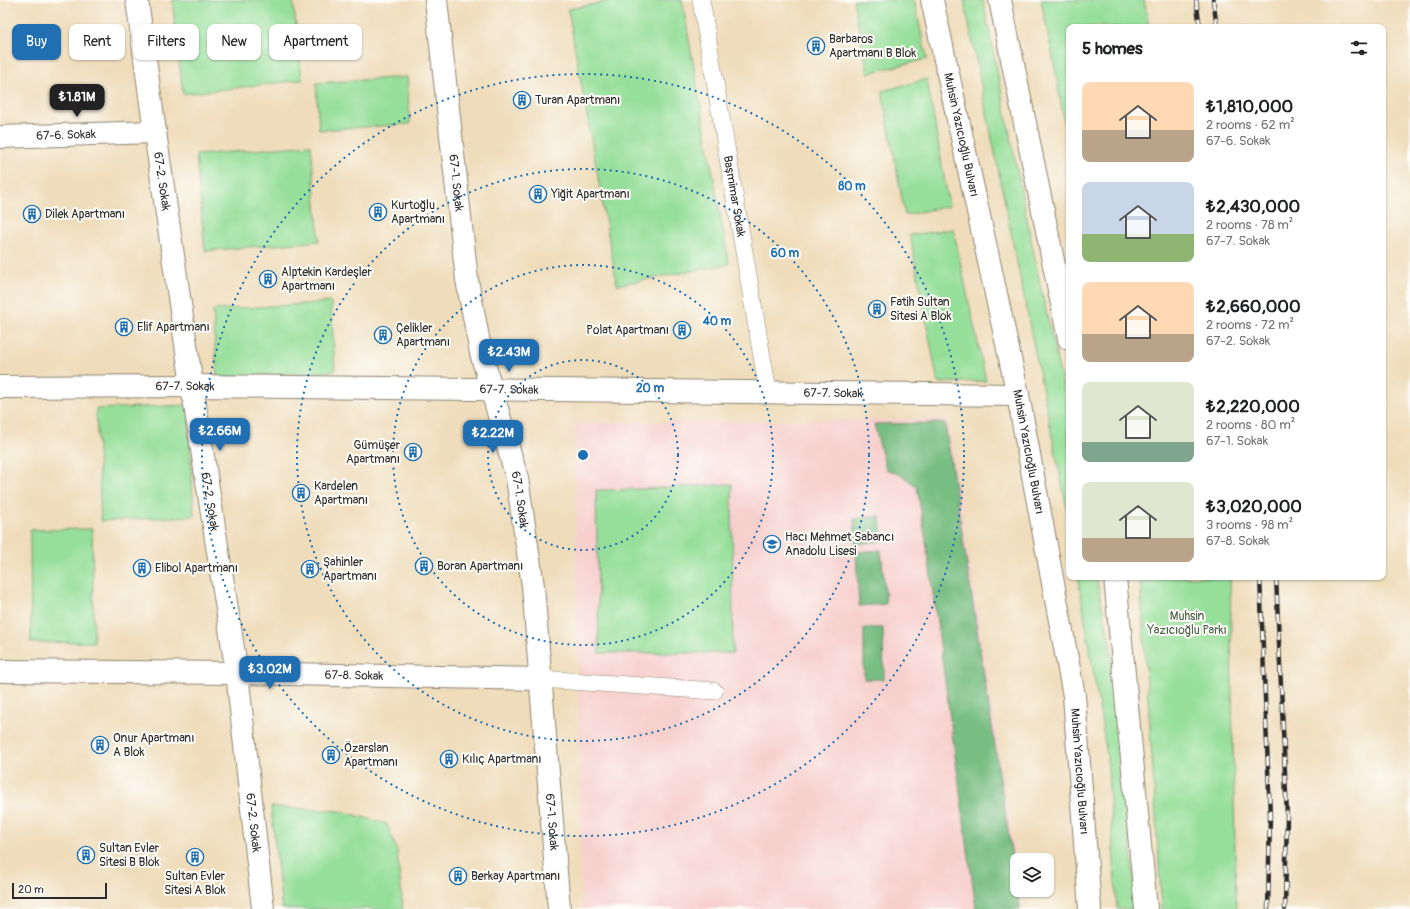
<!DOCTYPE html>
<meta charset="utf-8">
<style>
:root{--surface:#fff;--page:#f2f2f2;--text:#202124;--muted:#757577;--accent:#1f6fb2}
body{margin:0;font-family:Pangolin,sans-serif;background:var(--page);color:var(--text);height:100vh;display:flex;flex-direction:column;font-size:15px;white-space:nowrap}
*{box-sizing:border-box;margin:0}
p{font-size:13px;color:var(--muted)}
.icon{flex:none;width:22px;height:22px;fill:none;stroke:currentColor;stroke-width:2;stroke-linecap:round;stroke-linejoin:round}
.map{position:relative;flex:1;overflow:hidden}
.drawer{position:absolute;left:1066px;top:24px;width:320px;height:556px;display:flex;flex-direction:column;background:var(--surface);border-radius:8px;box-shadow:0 1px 3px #0004}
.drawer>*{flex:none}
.guide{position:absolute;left:12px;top:24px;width:380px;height:36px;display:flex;gap:8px}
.tools{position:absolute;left:1010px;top:853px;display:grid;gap:8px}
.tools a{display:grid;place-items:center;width:44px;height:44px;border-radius:8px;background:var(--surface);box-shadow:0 1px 3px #0004;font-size:20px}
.scale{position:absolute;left:12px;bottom:10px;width:95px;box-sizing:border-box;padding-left:4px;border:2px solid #2b2b2b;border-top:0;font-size:11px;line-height:14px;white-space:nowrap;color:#2b2b2b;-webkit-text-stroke:3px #fdfcf7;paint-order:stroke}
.price{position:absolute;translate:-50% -34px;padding:0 9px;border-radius:8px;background:var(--accent);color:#fff;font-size:13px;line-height:26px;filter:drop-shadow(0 1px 2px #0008)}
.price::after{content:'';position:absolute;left:50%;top:24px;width:12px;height:9px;margin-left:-6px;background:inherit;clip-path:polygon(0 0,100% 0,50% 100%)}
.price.selected{background:#222;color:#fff}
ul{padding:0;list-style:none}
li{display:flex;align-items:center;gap:12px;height:100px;padding:0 16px}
li span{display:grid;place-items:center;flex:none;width:112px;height:80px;border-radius:8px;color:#555}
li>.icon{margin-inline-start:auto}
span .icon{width:48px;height:48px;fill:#fffc;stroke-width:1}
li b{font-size:17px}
h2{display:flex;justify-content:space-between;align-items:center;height:48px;padding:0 16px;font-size:17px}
.tag{padding:0 14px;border-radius:8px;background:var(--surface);box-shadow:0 1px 3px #0004;font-size:14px;line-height:36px}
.tag.selected{background:var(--accent);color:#fff}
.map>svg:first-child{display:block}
.built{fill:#f7d0ce}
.green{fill:#96df9a;stroke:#608562}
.forest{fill:#78be82;stroke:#527456}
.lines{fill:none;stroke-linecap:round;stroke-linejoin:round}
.service-casing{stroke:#8d8472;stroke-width:18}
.minor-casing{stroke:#8d8472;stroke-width:24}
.primary-casing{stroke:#8d8472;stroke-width:24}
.service{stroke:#fff;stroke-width:17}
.minor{stroke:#fff;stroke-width:22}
.primary{stroke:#fff;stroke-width:22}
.rail-casing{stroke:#2b2b2b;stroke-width:4.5}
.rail{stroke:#fdfcf7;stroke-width:3;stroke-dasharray:9;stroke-linecap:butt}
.ring{fill:none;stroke:#1f6fb2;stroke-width:2;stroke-dasharray:2 4}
.labels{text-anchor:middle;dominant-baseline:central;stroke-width:4;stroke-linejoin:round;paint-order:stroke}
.poi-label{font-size:12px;fill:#2b2b2b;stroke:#fdfcf7;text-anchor:start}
.street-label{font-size:12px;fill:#2b2b2b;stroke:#fdfcf7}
.park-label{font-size:12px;fill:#4b614c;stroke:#fdfcf7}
.centre{fill:#1f6fb2;stroke:#fdfcf7;stroke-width:2}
.ring-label{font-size:12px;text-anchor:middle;font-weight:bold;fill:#1f6fb2;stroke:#fdfcf7;stroke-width:4;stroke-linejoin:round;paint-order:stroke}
</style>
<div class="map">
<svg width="1410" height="909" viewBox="0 0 1410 909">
<rect width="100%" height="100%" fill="#fdfcf7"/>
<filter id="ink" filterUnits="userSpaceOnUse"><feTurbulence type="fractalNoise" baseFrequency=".025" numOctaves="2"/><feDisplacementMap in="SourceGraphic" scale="8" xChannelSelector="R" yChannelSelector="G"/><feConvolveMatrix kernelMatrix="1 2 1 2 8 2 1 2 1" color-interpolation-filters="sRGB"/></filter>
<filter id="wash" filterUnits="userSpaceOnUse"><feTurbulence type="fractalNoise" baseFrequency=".012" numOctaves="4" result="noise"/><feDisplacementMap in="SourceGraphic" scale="16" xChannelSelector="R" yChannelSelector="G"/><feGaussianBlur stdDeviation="0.9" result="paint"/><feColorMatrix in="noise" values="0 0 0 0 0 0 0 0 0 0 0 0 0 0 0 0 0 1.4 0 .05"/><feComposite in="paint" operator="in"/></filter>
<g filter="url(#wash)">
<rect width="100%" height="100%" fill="#efdcba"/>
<path class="built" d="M948,419L1017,867V890H1021L1023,909H581L575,423Z"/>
<g class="green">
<path d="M172,0H293L302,80L183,94Z"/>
<path d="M617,0H682L729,264L617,285L568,9Z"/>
<path d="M853,0H914L927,59L868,73Z"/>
<path d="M964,0H983L1040,284L1069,414V520Z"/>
<path d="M1041,0H1144L1149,27H1069V152L1055,68Z"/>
<path d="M407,77L410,124L319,130L316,83Z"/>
<path d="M927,79L949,206L905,215L882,91Z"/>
<path d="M311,145L319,241L205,251L196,155Z"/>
<path d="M953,229L986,381L938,383L910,235Z"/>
<path d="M331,302L335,371L217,378L213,310Z"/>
<path d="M188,405L194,516L101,521L96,409Z"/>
<path d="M732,484L733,653H599L596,490L643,489Z"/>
<path d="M92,529L94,642L31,643L30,530Z"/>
<path d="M1078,577H1096L1110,644L1137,909H1117L1107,756Z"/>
<path d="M1140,577H1230L1236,909H1162Z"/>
<path d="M271,807L341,811L387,824L397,851L403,909H282Z"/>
</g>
<g class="forest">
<path d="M945,423L1020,908V909H976L926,541L917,487L903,476L886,469L874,424Z"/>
<path d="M880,516L882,541L855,544L854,519Z"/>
<path d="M881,550L886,604L859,606L856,552Z"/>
<path d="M864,628H883L884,679H864Z"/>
</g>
</g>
<g filter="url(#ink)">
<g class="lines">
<defs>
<g id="service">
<path id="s1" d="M701,0L768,392"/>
<path d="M541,679L714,691"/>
</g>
<g id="minor">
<path id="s2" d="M137,0L155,132L192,386L237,673L263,909"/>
<path id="s3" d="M436,0L467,280L481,353L517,478L533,586L559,909"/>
<path id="s4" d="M0,137L155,132"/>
<path id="s5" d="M0,387L192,386L1018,395"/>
<path id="s6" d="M0,671L237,673L541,679"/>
</g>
<g id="primary">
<path id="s7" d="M932,0L1018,395L1074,696L1090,909"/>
<path d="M1000,0L1069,339"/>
<path d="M1115,577L1146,909"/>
</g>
</defs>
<use href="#service" class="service-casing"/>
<use href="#minor" class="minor-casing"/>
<use href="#primary" class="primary-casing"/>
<use href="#service" class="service"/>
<use href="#minor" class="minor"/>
<use href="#primary" class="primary"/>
<defs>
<g id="rail">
<path d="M1196,0L1200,27"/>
<path d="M1213,0L1217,27"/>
<path d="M1260,577L1270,816L1268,909"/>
<path d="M1276,577L1287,816L1285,909"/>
</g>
</defs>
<use href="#rail" class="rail-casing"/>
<use href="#rail" class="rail"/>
</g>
</g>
<g class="ring">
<circle cx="583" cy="455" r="95"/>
<circle cx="583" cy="455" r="190"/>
<circle cx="583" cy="455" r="286"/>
<circle cx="583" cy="455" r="381"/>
</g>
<defs>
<symbol id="building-ring" viewBox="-11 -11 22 22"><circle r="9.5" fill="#fdfcf7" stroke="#1f6fb2" stroke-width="1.5"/><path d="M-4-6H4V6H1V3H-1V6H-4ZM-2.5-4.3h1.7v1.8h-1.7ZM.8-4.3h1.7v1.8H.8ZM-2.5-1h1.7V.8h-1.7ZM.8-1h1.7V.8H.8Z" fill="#1f6fb2"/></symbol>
<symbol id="school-ring" viewBox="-11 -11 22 22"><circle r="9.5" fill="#fdfcf7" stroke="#1f6fb2" stroke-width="1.5"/><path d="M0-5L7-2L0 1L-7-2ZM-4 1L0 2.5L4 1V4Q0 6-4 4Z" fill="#1f6fb2"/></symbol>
</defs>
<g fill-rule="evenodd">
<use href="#building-ring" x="806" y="36" width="20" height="20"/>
<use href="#building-ring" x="512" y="90" width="20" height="20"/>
<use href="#building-ring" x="528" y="184" width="20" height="20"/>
<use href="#building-ring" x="368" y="202" width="20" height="20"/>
<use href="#building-ring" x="22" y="204" width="20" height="20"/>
<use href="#building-ring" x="258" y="269" width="20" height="20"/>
<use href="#building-ring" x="867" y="299" width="20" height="20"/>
<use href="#building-ring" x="114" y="317" width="20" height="20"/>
<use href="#building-ring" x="672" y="320" width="20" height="20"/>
<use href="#building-ring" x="373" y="325" width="20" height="20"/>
<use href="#building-ring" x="403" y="442" width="20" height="20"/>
<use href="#building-ring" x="291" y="483" width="20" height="20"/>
<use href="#school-ring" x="762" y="534" width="20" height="20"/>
<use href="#building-ring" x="414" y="556" width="20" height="20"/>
<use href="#building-ring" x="132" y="558" width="20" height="20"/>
<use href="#building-ring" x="300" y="559" width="20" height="20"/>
<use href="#building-ring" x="90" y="735" width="20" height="20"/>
<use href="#building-ring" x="321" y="745" width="20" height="20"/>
<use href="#building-ring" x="439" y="749" width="20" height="20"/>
<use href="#building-ring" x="76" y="845" width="20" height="20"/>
<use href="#building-ring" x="185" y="847" width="20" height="20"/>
<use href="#building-ring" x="448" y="866" width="20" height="20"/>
</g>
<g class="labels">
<g class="poi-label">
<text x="829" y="39">Barbaros<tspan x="829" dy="14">Apartmanı B Blok</tspan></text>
<text x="535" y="100">Turan Apartmanı</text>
<text x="551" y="194">Yiğit Apartmanı</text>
<text x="391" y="205">Kurtoğlu<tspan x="391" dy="14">Apartmanı</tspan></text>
<text x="45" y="214">Dilek Apartmanı</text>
<text x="281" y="272">Alptekin Kardeşler<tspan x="281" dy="14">Apartmanı</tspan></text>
<text x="890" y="302">Fatih Sultan<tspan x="890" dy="14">Sitesi A Blok</tspan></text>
<text x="137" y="327">Elif Apartmanı</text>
<text x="396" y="328">Çelikler<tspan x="396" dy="14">Apartmanı</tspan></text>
<text x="669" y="330" text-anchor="end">Polat Apartmanı</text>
<text x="400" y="445" text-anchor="end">Gümüşer<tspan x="400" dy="14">Apartmanı</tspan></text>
<text x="314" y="486">Kardelen<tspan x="314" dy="14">Apartmanı</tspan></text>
<text x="785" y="537">Hacı Mehmet Sabancı<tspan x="785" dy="14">Anadolu Lisesi</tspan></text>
<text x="323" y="562">Şahinler<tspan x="323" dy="14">Apartmanı</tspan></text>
<text x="437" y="566">Boran Apartmanı</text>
<text x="155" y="568">Elibol Apartmanı</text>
<text x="113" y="738">Onur Apartmanı<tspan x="113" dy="14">A Blok</tspan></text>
<text x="344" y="748">Özarslan<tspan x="344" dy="14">Apartmanı</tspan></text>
<text x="462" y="759">Kılıç Apartmanı</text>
<text x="99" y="848">Sultan Evler<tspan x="99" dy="14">Sitesi B Blok</tspan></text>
<text x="195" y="876" text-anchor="middle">Sultan Evler<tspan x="195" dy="14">Sitesi A Blok</tspan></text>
<text x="471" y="876">Berkay Apartmanı</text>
</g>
<g class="street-label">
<text stroke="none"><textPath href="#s4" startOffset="66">67-6. Sokak</textPath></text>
<text stroke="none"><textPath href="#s7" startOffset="138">Muhsin Yazıcıoğlu Bulvarı</textPath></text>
<text stroke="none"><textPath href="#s2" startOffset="183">67-2. Sokak</textPath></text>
<text stroke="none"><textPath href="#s3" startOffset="184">67-1. Sokak</textPath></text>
<text stroke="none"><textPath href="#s1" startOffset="199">Başmimar Sokak</textPath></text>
<text stroke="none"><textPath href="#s5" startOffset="185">67-7. Sokak</textPath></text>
<text stroke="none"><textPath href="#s5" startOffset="509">67-7. Sokak</textPath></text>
<text stroke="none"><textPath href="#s5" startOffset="833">67-7. Sokak</textPath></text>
<text stroke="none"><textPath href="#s7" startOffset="462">Muhsin Yazıcıoğlu Bulvarı</textPath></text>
<text stroke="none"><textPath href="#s3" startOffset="508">67-1. Sokak</textPath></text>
<text stroke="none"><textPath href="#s2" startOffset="507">67-2. Sokak</textPath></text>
<text stroke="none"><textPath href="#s6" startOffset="354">67-8. Sokak</textPath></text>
<text stroke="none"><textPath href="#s7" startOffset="786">Muhsin Yazıcıoğlu Bulvarı</textPath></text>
<text stroke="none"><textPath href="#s3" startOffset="832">67-1. Sokak</textPath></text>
<text stroke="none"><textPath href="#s2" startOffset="831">67-2. Sokak</textPath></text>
</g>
<g class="park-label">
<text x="1187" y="616">Muhsin<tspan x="1187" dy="14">Yazıcıoğlu Parkı</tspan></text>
</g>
</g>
<circle cx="583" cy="455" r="6" class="centre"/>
<g class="ring-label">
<text x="852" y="190">80 m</text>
<text x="785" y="257">60 m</text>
<text x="717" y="325">40 m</text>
<text x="650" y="392">20 m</text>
</g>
</svg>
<div class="tools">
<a><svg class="icon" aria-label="layers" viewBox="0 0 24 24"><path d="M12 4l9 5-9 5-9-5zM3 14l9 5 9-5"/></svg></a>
</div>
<div class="scale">20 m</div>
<b class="price selected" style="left:77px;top:118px">₺1.81M</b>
<b class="price" style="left:509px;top:373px">₺2.43M</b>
<b class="price" style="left:220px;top:452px">₺2.66M</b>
<b class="price" style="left:493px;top:454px">₺2.22M</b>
<b class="price" style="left:270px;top:690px">₺3.02M</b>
<div class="guide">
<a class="tag selected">Buy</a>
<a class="tag">Rent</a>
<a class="tag">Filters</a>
<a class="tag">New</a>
<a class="tag">Apartment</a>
</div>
<section class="drawer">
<h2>5 homes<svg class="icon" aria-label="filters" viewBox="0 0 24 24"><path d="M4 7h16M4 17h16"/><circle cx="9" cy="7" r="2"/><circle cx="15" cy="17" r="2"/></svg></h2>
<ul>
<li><span style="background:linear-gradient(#ffd9b3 60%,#b9a48a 0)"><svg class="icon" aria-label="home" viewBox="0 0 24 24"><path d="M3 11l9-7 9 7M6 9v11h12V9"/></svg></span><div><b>₺1,810,000</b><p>2 rooms · 62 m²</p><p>67-6. Sokak</p></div></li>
<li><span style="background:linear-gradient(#c9d6e8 65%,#8fb573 0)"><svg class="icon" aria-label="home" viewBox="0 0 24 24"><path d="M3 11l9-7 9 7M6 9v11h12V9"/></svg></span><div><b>₺2,430,000</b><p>2 rooms · 78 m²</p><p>67-7. Sokak</p></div></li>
<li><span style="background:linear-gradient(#ffd9b3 65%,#b9a48a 0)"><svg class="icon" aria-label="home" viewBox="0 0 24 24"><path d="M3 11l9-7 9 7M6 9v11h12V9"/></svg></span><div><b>₺2,660,000</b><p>2 rooms · 72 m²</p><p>67-2. Sokak</p></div></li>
<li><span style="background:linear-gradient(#dfe7d0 75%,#7fa58c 0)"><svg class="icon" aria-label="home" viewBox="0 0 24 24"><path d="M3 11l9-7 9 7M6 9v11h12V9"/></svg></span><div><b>₺2,220,000</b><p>2 rooms · 80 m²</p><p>67-1. Sokak</p></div></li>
<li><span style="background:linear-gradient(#dfe7d0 70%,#b9a48a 0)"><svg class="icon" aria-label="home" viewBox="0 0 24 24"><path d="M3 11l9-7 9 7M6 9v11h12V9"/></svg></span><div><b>₺3,020,000</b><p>3 rooms · 98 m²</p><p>67-8. Sokak</p></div></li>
</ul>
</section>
</div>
